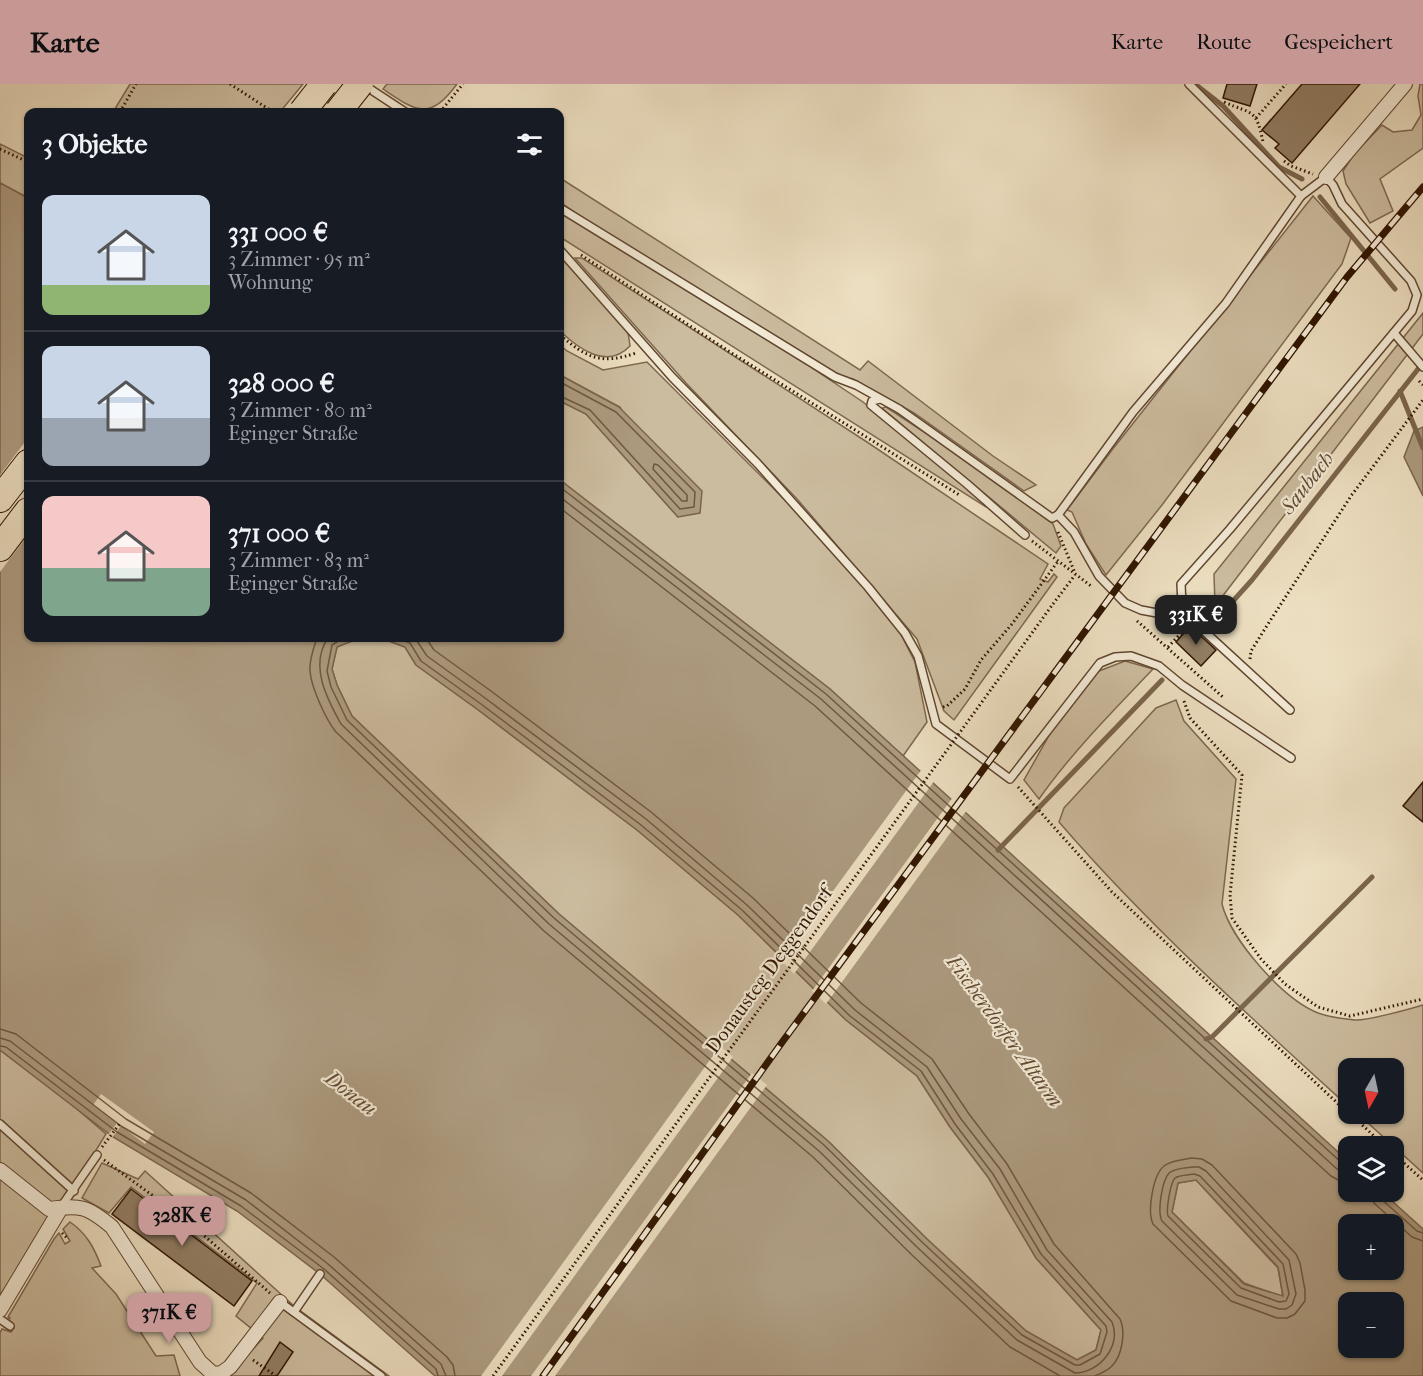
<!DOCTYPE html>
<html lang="de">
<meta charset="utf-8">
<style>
:root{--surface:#171b24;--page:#20242c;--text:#f1f3f6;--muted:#9ea1a6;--line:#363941;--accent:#c59692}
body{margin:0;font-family:"IM FELL French Canon",serif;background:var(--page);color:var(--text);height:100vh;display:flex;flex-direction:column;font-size:22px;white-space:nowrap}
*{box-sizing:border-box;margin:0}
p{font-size:20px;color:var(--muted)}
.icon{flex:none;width:33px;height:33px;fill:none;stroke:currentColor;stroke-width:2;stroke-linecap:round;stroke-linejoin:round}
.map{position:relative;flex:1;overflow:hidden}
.panel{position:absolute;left:24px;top:24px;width:540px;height:534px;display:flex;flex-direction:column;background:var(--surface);border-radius:12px;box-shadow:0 2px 4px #0004}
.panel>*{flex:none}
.needle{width:39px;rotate:189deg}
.fabs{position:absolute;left:1338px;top:974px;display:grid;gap:12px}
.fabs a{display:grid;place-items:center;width:66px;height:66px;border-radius:12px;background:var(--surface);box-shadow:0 2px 4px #0004;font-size:30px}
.price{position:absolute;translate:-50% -51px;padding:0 14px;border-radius:12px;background:var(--accent);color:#111;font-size:20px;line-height:39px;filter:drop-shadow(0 2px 3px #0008)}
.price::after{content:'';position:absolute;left:50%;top:36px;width:18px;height:14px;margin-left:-9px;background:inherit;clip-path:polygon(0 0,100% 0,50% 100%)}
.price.on{background:#222;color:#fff}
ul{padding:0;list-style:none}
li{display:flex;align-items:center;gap:18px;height:150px;padding:0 18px}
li+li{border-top:2px solid var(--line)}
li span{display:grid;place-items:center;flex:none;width:168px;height:120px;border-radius:12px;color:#555}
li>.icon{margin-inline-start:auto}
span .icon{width:72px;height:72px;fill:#fffc;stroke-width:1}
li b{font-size:26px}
h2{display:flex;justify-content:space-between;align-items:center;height:72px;padding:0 18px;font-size:26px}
header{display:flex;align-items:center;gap:36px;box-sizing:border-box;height:84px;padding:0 30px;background:var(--accent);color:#111}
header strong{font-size:28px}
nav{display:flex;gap:33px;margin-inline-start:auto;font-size:21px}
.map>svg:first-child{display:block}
.green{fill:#ccbc9f;stroke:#7e6850;stroke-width:1.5}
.water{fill:#ac9a7f;stroke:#7b654c;stroke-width:1.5;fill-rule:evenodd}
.pier{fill:#ecdec0}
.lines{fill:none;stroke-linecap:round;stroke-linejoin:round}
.shore{stroke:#6e5840;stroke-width:1.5}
.stream{stroke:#7b654c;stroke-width:5}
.building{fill:#927e64;stroke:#311500;stroke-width:1.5}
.lane-casing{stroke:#604730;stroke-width:10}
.street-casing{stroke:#604730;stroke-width:16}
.highway-casing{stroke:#311500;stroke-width:28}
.path{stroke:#311500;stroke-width:3;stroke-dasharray:1.5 3;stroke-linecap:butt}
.lane{stroke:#f3ead6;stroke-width:7}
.street{stroke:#f3ead6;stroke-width:14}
.highway{stroke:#ecdec0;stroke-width:26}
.rail-casing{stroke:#311500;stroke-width:7}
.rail{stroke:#f3ead6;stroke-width:4.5;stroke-dasharray:14;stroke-linecap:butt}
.highway-bridge-casing{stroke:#311500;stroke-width:28;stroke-linecap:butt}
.path-bridge{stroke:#311500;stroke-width:3;stroke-dasharray:1.5 3;stroke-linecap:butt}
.highway-bridge{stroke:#ecdec0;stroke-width:26}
.labels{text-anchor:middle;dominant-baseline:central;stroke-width:4.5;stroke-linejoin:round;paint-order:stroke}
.street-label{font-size:20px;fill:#311500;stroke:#f3ead6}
.water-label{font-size:21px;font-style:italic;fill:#624a33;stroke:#f3ead6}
</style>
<header>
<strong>Karte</strong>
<nav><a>Karte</a><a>Route</a><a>Gespeichert</a></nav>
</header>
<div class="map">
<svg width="1423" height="1292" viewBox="0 0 1423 1292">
<rect width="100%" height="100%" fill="#ecdec0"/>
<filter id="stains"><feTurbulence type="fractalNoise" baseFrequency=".00333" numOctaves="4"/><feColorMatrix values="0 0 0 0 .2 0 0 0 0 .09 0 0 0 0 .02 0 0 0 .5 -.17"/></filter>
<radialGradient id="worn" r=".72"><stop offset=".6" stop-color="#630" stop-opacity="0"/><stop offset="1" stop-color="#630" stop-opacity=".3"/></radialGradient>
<g class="green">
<path d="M130,0H303L280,28H113Z"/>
<path d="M387,0H457C429,38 416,27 383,5Z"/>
<path d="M1420,0H1423V64L1380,95L1393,127L1370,139L1346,100L1343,87L1354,70L1382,41L1393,48L1412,46L1421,31L1418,12Z"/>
<path d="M0,60L28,74V114L0,99Z"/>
<path d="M560,94L860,286L868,277L993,372L1036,401L1024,407L914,329L853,295L843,293L595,142L560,118Z"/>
<path d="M1313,112L1351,154L1342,180L1162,421L1106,491L1086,460L1072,428L1067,426L1112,366Z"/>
<path d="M560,129L806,280L863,318L987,421L986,423L560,153Z"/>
<path d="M560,172L628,248L630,262C607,286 579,265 560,247Z"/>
<path d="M575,174H582L867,358L1048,480L1040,495L1048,498L1054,490L1057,493L954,636L944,627L917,555L798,416L686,299Z"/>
<path d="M1423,229V250L1215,522L1214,490Z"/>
<path d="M560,261L567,267L603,286L647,278L786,417L894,537L915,578L927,638L903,672L830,605L560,396V317L586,330L678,433L620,323L560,291Z"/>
<path d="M886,323L964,374L1053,440L1061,462L1056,469L882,324Z"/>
<path d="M355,554H381L405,563L416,581L477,625L637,746L738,831L846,936L917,992L950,1043L988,1093L1036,1174L1101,1246L1096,1266L1077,1276L1026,1247L927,1155L828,1057L559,830L352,632L337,601L332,585L337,563Z"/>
<path d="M1125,577L1153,585C1113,627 1072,668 1039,715L1024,696L1051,648L1099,587Z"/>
<path d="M1176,616L1184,637L1236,695L1222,820C1231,856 1283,915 1318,929C1329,933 1344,935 1355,936C1366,937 1410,925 1423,921V1089L1357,1029H1394V984H1348V1022C1249,932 1147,840 1059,738L1064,724L1156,624Z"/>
<path d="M0,966L56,1007L106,1050L76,1099L0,1211Z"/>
<path d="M102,1079L138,1095L145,1087L294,1222L389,1292H229L263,1254L236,1232L257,1199L131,1103L109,1129L82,1114Z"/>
<path d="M1196,1096L1278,1184L1283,1213L1244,1199L1172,1128L1178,1099Z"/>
<path d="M70,1138C86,1149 94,1163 101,1182L92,1184L116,1210L156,1272L174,1271L180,1292H0V1249L2,1245L11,1248L14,1244L8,1236L10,1234L8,1233L54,1155L59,1149L65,1160L70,1157L63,1145Z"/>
</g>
<g class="water">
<path d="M0,99L28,114V554H360L337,563L332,585L337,601L352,632L559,830L828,1057L927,1155L1026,1247L1077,1276L1096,1266L1101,1246L1036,1174L988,1093L950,1043L917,992L846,936L738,831L637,746L477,625L416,581L405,563L381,554H560V396L830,605L1348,1077V1107H1381L1423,1145V1292H435L320,1190L237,1127L113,1053L0,966ZM1196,1096L1278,1183L1283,1212L1244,1200L1172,1128L1178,1099ZM1348,1140H1394V1185H1348ZM1348,1218H1394V1263H1348Z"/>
<path d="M560,291L619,323L702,407L700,429L678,433L586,330L560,317Z"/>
<path d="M1423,343V412L1404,373L1414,347Z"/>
</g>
<g class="pier">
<path d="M28,354V451L0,488V391Z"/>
<path d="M922,685L935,696L794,890L782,877Z"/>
<path d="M953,713L967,726L826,920L812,907Z"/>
<path d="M720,962L733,973L502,1292H481Z"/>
<path d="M752,989L767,1001L555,1292H531Z"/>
<path d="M101,1010L154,1048L145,1060L121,1042L111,1055L107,1052L117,1039L93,1021Z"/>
</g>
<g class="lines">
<g class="shore">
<path d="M560,298L616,328L695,408L694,423L680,425L590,326L560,312"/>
<path d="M654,380L658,381L687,411V417H682L653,385Z"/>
<path d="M560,403L826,610L1342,1079L1348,1081"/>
<path d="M560,413L821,615L1337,1085L1348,1089"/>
<path d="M560,424L815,622L1331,1092L1340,1097L1348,1098"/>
<path d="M317,554C314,563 309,576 310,587C311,603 326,636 336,648L544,847L813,1073L912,1171L1010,1263L1060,1292"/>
<path d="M328,554C309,581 327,615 341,640L549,840L819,1067L918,1164L1017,1256L1075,1289C1099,1289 1122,1262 1112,1238L1047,1166L1000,1085L961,1035L927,983L855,926L747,821L646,735L485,614L427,572L415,554"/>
<path d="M343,554L332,561L327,587L331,603L347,636L554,834L824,1061L923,1159L1022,1251L1075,1281H1080L1100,1270L1107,1248L1106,1242L1041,1170L993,1090L955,1040L921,987L850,932L742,826L641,741L481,620L421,577L410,559L397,554"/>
<path d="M426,554L434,566L491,607L651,728L753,814L861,919L932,975L969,1030L1007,1080L1054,1160L1120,1235C1126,1248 1122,1272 1112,1282C1107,1287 1101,1289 1095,1292"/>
<path d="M0,945L16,950L126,1035L251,1109L334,1173L447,1273L453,1281L455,1292"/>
<path d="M0,954L10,957L121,1042L246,1116L328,1180L441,1280L446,1292"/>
<path d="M0,962L6,963L117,1048L241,1122L324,1185L436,1285L438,1292"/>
<path d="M1192,1074L1202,1075L1212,1081L1296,1170L1300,1179L1305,1206V1217L1295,1230L1287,1234H1277L1231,1217L1153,1140C1147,1127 1153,1091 1164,1082C1172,1076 1182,1076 1192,1074Z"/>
<path d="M1193,1083H1199L1206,1087L1289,1176L1296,1210L1292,1221L1286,1225H1279L1237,1211L1162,1137C1157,1128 1162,1097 1169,1089C1175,1084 1185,1084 1193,1083Z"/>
<path d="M1194,1090L1200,1092L1283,1180L1289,1210L1286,1217L1279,1218L1241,1204L1168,1132C1166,1127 1170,1099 1175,1094C1179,1091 1189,1091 1194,1090Z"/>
<path d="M1370,1107L1371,1114L1375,1120L1412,1153L1423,1157"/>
<path d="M1378,1107L1380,1114L1417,1147L1423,1149"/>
</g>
<g class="stream">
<path d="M1195,0L1223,22L1279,83L1302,95"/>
<path d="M1320,113L1395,205"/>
<path d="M1400,307L1423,364"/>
<path d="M1215,537L1252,496L1422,280"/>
<path d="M998,766L1162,596"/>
<path d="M1206,955L1212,953L1372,793"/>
</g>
</g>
<g class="building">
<path d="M1227,0H1257L1250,22L1223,14Z"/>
<path d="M1302,0H1360L1292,79L1275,64L1279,60L1262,46Z"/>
<path d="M1190,542L1216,566L1201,582L1176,558Z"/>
<path d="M1423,698V738L1403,722Z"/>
<path d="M131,1105L252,1197L234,1222L112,1130Z"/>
<path d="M280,1258L293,1268L277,1292H259Z"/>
</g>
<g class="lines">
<defs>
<g id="lane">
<path d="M1189,0L1301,112"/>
<path d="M364,1L405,28"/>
<path d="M560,124L835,293L856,301L899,325L1052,434L1058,431L1074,448L1099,492L1125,519L1141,526L1157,529L1182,521"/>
<path d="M560,166L672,293L758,380L868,503L905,549L918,572L936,640L1010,695L1100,579L1115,573L1131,572L1159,582L1182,601L1291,674"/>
<path d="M1394,249L1423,283"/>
<path d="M880,315L872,317L871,321L967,400L1025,451"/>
<path d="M1058,431L1133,328L1226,219L1301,112L1326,93L1333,101L1342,120L1411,197L1417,211L1412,227L1230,445L1181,500L1182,521L1193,537L1290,626"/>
<path d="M0,1040L74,1107"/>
<path d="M61,1123L97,1071"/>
<path d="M280,1218L381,1292"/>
<path d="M294,1228L320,1190"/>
<path d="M0,1235L10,1242"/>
</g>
<g id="street">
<path d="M1326,93L1405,0"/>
<path d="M0,1086L49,1125C81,1121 87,1122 112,1143L200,1278L212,1289L220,1290L230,1283L280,1218"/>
<path d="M0,1226L61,1124"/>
</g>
<g id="highway">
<path d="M0,415L28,379"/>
<path d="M0,464L28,427"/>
</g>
</defs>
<use href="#lane" class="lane-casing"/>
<use href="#street" class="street-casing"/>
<use href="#highway" class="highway-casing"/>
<g class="path">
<path d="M230,0L273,28"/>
<path d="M1224,18C1253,31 1256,24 1263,58"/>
<path d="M120,28L136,0"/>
<path d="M440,28L463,0"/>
<path d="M1256,34L1286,0"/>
<path d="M0,65L28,78"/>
<path d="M1284,77L1291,82L1313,90"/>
<path d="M581,171L730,268L961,412"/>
<path d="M560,251C587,274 601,281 636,269"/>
<path d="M1419,297L1423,301"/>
<path d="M1058,448L1075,489"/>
<path d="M1032,457L1091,502"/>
<path d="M1053,520L1075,491"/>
<path d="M1137,537L1224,614"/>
<path d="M1168,563L1186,544"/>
<path d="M1250,575L1251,567L1268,540L1351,412L1423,316"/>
<path d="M1184,617L1190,634L1242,691L1230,811L1232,834L1261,875L1285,900L1318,923L1350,932L1423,915"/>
<path d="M943,623L947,622L965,605L981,576L1012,540L1059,476"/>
<path d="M1018,703L1112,808L1348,1029"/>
<path d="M1349,1029L1385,1062"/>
<path d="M102,1063L121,1038"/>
<path d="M1394,1070L1423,1096"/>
<path d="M104,1076L186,1136L270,1209"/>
<path d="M62,1149L68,1155"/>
<path d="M253,1276L276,1292"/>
</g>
<use href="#lane" class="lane"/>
<use href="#street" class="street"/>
<use href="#highway" class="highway"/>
<defs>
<path id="rail" d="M543,1292L783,957L1232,348L1347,193L1423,103"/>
</defs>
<use href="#rail" class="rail-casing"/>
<use href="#rail" class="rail"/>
<defs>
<g id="highway-bridge">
<path d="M302,28L324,0"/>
<path d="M338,28L360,0"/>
</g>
</defs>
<use href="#highway-bridge" class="highway-bridge-casing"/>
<path class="path-bridge" d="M493,1292L1053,520"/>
<use href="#highway-bridge" class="highway-bridge"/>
</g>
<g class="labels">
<g class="street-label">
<text transform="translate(769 886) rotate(-54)">Donausteg Deggendorf</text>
</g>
<g class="water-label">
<text transform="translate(1307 399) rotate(-52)">Saubach</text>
<text transform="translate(1005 947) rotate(54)">Fischerdorfer Altarm</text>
<text transform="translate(351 1009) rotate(38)">Donau</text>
</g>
</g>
<rect width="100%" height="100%" filter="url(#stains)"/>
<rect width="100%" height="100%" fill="url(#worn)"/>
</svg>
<div class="fabs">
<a><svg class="needle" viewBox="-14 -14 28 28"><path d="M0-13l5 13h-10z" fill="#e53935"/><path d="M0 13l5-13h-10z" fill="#9ea1a6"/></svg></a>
<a><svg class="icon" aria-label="layers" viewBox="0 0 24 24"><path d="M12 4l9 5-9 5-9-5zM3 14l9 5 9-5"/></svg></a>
<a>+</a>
<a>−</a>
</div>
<b class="price on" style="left:1196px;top:562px">331K €</b>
<b class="price" style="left:182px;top:1163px">328K €</b>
<b class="price" style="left:169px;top:1260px">371K €</b>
<section class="panel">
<h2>3 Objekte<svg class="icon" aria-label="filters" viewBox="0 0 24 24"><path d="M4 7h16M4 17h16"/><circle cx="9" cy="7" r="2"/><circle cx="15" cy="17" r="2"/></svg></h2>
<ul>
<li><span style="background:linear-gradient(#c9d6e8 75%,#8fb573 0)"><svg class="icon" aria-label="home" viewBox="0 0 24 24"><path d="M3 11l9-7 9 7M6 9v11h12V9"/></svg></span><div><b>331 000 €</b><p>3 Zimmer · 95 m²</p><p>Wohnung</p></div></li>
<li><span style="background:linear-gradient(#c9d6e8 60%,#9aa5b1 0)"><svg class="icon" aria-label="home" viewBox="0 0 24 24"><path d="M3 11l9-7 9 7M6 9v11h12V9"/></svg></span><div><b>328 000 €</b><p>3 Zimmer · 80 m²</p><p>Eginger Straße</p></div></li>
<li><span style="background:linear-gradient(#f6c9c9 60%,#7fa58c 0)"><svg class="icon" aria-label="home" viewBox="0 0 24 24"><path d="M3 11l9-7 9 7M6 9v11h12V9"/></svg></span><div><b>371 000 €</b><p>3 Zimmer · 83 m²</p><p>Eginger Straße</p></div></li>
</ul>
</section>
</div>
